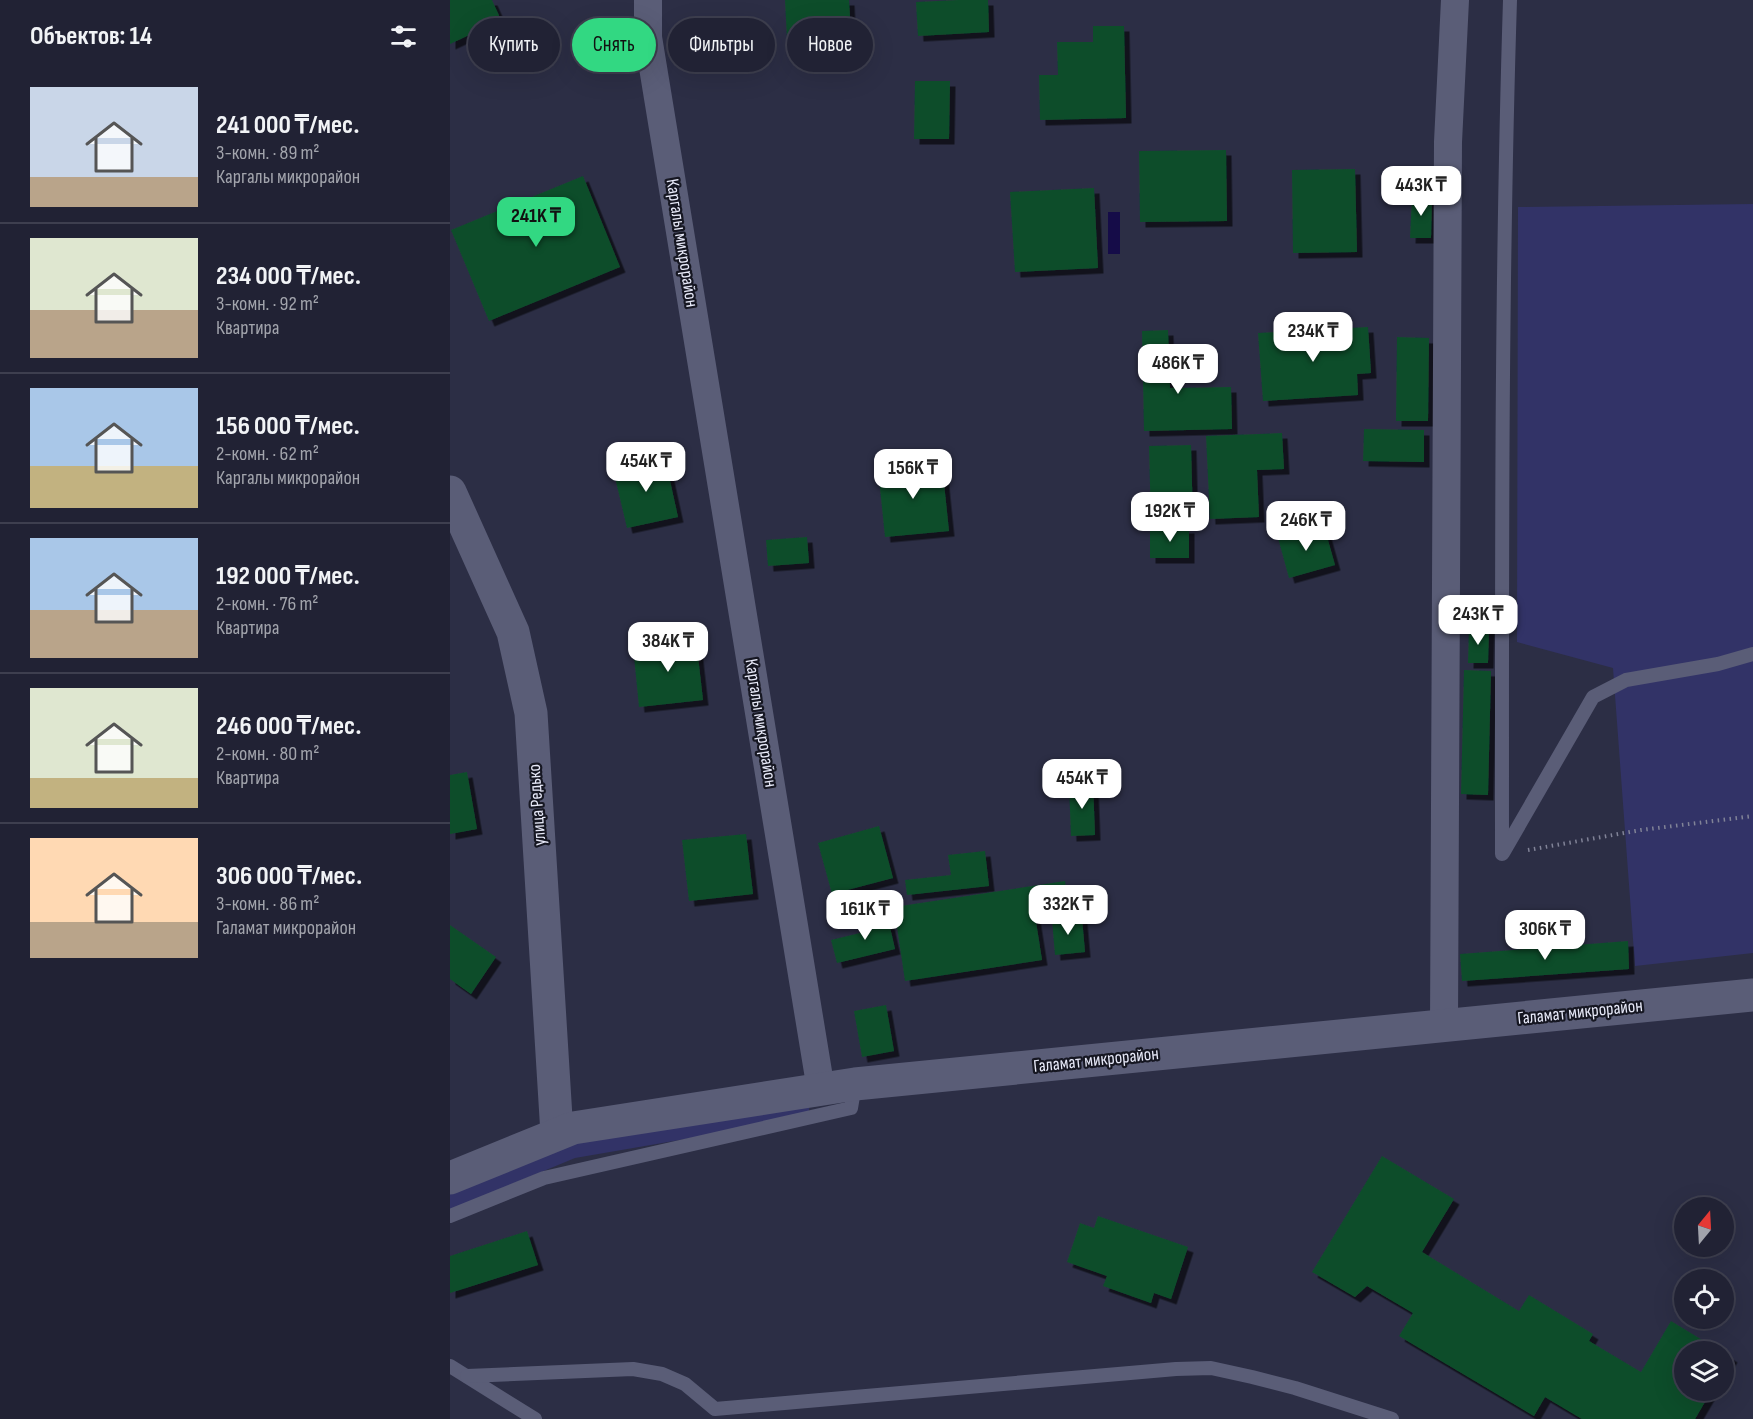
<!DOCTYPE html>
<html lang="ru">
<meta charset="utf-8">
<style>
:root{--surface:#212234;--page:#2d2f40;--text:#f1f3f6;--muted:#a2a4ac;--line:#3e3f4f;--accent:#32d882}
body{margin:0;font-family:"Sofia Sans Condensed",sans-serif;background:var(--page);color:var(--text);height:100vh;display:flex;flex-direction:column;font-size:22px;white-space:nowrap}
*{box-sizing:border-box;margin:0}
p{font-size:20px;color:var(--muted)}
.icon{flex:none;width:33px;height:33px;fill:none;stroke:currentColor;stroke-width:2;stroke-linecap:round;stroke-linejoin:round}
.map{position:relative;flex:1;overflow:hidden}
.panel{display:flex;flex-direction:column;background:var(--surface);width:450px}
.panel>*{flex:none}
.top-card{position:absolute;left:18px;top:18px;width:570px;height:54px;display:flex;gap:12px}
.needle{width:39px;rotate:18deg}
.tools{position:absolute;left:1224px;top:1197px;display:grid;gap:12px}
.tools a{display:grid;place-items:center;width:60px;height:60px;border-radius:50%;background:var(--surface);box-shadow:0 6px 24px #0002,0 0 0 2px var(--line);font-size:30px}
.price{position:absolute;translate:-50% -51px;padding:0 14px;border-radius:12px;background:#fff;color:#222;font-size:20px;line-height:39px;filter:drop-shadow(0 2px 3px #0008)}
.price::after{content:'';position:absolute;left:50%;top:36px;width:18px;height:14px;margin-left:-9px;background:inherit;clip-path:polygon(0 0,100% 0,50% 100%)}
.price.current{background:var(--accent);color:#111}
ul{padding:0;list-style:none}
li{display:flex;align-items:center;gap:18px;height:150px;padding:0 30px}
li+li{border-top:2px solid var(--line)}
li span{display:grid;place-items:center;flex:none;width:168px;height:120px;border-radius:0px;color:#555}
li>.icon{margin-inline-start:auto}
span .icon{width:72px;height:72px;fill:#fffc;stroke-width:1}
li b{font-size:26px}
h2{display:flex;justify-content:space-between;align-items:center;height:72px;padding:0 30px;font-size:26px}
.chip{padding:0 21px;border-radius:27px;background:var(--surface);box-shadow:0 6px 24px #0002,0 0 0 2px var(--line);font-size:21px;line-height:54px}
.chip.current{background:var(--accent);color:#111}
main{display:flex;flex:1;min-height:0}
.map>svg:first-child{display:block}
.green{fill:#323367}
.water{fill:#150c48}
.building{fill:#104e2c;filter:url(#shadow)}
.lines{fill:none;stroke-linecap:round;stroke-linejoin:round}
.path{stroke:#818397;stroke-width:4;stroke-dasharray:1.5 4.5;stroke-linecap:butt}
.lane{stroke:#5a5d77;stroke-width:14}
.street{stroke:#5a5d77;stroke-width:28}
.secondary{stroke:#5a5d77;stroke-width:33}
.labels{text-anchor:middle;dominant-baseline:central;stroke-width:4.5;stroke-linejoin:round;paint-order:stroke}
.street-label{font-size:18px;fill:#e8eaf9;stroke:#161722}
</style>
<main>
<section class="panel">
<h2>Объектов: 14<svg class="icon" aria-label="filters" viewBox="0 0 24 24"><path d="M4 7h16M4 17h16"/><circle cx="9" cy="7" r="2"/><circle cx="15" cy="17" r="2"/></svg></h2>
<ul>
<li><span style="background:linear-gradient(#c9d6e8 75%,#b9a48a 0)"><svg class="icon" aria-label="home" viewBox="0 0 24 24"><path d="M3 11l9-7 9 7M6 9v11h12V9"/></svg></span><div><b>241 000 ₸/мес.</b><p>3-комн. · 89 m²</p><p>Каргалы микрорайон</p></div></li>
<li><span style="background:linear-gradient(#dfe7d0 60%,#b9a48a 0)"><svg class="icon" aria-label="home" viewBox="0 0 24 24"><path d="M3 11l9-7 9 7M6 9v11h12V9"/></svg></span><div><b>234 000 ₸/мес.</b><p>3-комн. · 92 m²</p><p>Квартира</p></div></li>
<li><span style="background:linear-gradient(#a9c7e8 65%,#c2b280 0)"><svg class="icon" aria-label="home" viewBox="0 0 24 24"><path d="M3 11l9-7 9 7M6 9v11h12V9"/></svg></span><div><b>156 000 ₸/мес.</b><p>2-комн. · 62 m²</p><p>Каргалы микрорайон</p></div></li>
<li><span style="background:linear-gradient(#a9c7e8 60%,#b9a48a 0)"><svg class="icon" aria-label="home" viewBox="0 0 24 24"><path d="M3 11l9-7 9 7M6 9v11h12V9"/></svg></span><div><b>192 000 ₸/мес.</b><p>2-комн. · 76 m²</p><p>Квартира</p></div></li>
<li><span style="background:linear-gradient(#dfe7d0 75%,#c2b280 0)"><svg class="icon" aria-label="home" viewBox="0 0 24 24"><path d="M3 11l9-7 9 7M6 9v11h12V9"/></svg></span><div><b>246 000 ₸/мес.</b><p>2-комн. · 80 m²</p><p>Квартира</p></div></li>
<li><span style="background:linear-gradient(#ffd9b3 70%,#b9a48a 0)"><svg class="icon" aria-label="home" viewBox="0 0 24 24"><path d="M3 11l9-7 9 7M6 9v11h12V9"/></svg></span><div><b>306 000 ₸/мес.</b><p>3-комн. · 86 m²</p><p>Галамат микрорайон</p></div></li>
</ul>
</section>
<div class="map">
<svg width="1303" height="1419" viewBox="0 0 1303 1419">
<defs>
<filter id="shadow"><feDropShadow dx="5.5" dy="5.5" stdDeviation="0" flood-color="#0009"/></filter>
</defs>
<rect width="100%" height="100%" fill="#2c2e45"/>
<g class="green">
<path d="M1303,204V953L1185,966L1163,668L1067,642L1068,207Z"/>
<path d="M361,1095L358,1118L125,1158L0,1210V1191L121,1138Z"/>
</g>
<rect class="water" x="658" y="212" width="12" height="42"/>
<g class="building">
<path d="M0,0H42L51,20L0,44Z"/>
<path d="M335,0H399L401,35L337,39Z"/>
<path d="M508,0H538L539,32L468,36L466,2Z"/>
<path d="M643,26H674L676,118L590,120L589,75H608L607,42H643Z"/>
<path d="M465,81H500L499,139H464Z"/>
<path d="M776,150L777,221L690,222L689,151Z"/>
<path d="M905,169L907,252L843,253L842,170Z"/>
<path d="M133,176L170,267L39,321L1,230Z"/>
<path d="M644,188L648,268L565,272L560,192Z"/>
<path d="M962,196L982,197L981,238H960Z"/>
<path d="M918,327L921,373L907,374L908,395L813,401L808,333Z"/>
<path d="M718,330L720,388L781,387L782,429L694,431L692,331Z"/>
<path d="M947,337L979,338L978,421H946Z"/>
<path d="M914,429L974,430V462L913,461Z"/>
<path d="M832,433L834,469L807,470L809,517L760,519L756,436Z"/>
<path d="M741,445L743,523L701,524L699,446Z"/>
<path d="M215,458L228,517L177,528L163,469Z"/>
<path d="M492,464L499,531L435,537L428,469Z"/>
<path d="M874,526L885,565L839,578L828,538Z"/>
<rect x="700" y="528" width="39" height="30"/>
<path d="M357,537L359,563L318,566L316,540Z"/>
<path d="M1019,628H1039L1038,663H1018Z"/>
<path d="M246,639L253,700L189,707L183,646Z"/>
<path d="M1014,670L1041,671L1038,795L1011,794Z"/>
<path d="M17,772L27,829L0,834V775Z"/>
<path d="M643,784L645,835L621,836L619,785Z"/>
<path d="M429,826L443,878L382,894L368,843Z"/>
<path d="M296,834L303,894L239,901L232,840Z"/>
<path d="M535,851L539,886L457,895L455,880L501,875L498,855Z"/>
<path d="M615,881L618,903L584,909L592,960L455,981L444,907Z"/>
<path d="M437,914L445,949L387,963L381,940L422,930L419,919Z"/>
<path d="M632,918L635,952L605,955L602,920Z"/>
<path d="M0,925L46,957L21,994L0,979Z"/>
<path d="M1178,941L1179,969L1012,981L1010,954Z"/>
<path d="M436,1005L444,1051L412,1057L404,1011Z"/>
<path d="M932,1156L1004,1199L972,1252L1069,1311L1079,1295L1143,1334L1139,1341L1191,1372L1221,1321L1272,1352H1234V1390H1262L1245,1419H1132L1095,1397L1084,1416L949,1336L963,1313L917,1286L905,1297L862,1272Z"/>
<path d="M648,1216L738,1247L721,1299L704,1293L701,1303L653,1286L657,1276L617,1262L630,1223L644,1228Z"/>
<path d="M77,1231L88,1265L0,1293V1256Z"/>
<path d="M1274,1352L1282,1357L1274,1371Z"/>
</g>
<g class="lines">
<path class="path" d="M1078,850L1191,830L1303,816"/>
<g class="lane">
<path d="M1053,853L1143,697L1176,680L1268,664L1303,654"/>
<path d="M1052,854C1052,570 1051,285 1060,0"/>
<path d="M0,1216L94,1178L401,1108L405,1084"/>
<path d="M0,1366L85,1419"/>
<path d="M17,1376L183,1369L212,1374L235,1384L265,1409L726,1369L761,1368L802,1377L845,1388L942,1419"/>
</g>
<g class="street">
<path d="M198,0V37L371,1090"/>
<path d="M994,1025L998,142L1005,0"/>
</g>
<g class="secondary">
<path d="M0,492L63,632L81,713L107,1134"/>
<path d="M0,1178L123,1128L405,1084L1303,995"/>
</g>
</g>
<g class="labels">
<g class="street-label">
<text transform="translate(232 243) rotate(81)">Каргалы микрорайон</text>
<text transform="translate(311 723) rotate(81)">Каргалы микрорайон</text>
<text transform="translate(87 805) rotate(-94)">улица Редько</text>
<text transform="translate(1130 1012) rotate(-6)">Галамат микрорайон</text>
<text transform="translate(646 1060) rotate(-6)">Галамат микрорайон</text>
</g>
</g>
</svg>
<div class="tools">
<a><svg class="needle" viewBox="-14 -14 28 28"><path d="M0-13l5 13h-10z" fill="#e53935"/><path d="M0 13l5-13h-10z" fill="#a2a4ac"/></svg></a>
<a><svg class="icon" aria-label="locate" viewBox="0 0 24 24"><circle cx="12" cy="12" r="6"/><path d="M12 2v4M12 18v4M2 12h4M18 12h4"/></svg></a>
<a><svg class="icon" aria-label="layers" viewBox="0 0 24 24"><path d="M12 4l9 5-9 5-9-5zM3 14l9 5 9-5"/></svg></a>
</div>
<b class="price" style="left:971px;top:217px">443K ₸</b>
<b class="price current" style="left:86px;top:248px">241K ₸</b>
<b class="price" style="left:863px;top:363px">234K ₸</b>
<b class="price" style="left:728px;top:395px">486K ₸</b>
<b class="price" style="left:196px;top:493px">454K ₸</b>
<b class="price" style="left:463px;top:500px">156K ₸</b>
<b class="price" style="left:720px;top:543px">192K ₸</b>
<b class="price" style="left:856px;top:552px">246K ₸</b>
<b class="price" style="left:1028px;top:646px">243K ₸</b>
<b class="price" style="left:218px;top:673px">384K ₸</b>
<b class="price" style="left:632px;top:810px">454K ₸</b>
<b class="price" style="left:618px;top:936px">332K ₸</b>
<b class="price" style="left:415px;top:941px">161K ₸</b>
<b class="price" style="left:1095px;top:961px">306K ₸</b>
<div class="top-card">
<a class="chip">Купить</a>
<a class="chip current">Снять</a>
<a class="chip">Фильтры</a>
<a class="chip">Новое</a>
</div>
</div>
</main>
